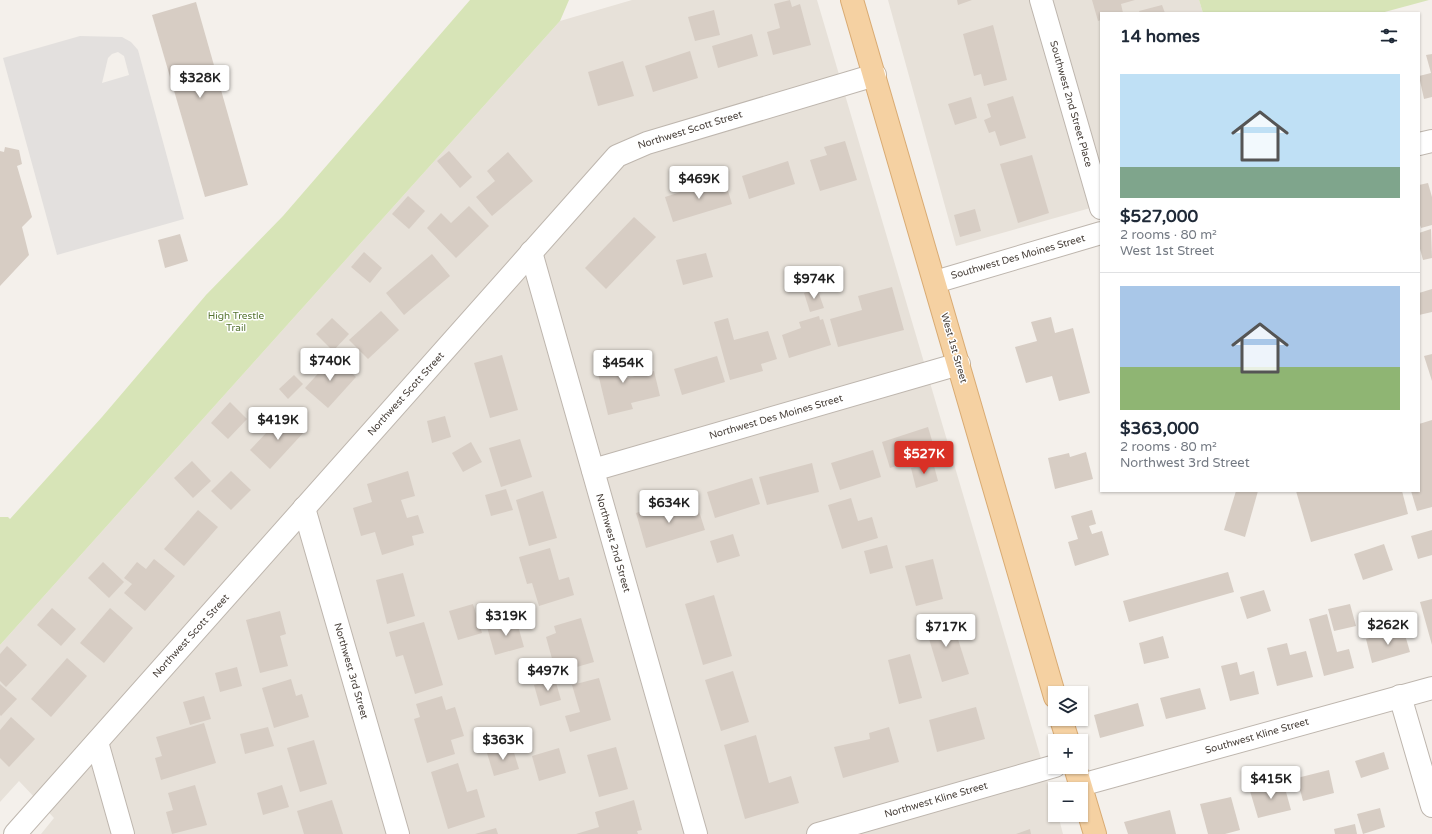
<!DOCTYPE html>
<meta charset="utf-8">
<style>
:root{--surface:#fff;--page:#f2f2f3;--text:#1f2937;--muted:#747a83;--line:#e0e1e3;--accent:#d93025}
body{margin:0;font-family:"Varela Round",sans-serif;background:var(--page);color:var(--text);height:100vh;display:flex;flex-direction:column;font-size:15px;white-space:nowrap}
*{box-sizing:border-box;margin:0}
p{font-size:13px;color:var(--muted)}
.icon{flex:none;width:22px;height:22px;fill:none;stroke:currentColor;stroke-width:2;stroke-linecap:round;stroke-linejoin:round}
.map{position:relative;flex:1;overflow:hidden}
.details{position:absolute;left:1100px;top:12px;width:320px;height:480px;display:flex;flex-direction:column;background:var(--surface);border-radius:0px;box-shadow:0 1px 3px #0004}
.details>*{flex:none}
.controls{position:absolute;left:1048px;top:686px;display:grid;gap:8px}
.controls a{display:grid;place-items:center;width:40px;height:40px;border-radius:0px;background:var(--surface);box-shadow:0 1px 3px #0004;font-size:20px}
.price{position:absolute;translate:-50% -34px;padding:0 9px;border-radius:4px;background:#fff;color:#222;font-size:13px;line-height:26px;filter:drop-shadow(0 1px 2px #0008)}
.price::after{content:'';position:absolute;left:50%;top:24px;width:12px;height:9px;margin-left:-6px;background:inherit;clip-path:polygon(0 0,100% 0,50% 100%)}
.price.selected{background:var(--accent);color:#fff}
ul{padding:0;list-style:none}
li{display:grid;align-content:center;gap:8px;height:212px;padding:0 20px}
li+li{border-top:1px solid var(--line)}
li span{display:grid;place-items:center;height:124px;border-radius:0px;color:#555}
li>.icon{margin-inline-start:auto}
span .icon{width:72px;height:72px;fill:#fffc;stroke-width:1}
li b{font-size:17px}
h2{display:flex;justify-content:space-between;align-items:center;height:48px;padding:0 20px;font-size:17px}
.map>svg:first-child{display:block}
.residential{fill:#e7e1d9}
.green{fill:#d7e4b7}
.parking{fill:#e3e0de;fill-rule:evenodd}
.building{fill:#d7cdc4}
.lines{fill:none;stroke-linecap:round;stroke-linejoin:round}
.minor-casing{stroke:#beb6ae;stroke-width:24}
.major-casing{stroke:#d9ab73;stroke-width:24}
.minor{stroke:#fff;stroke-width:22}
.major{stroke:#f5d1a2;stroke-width:22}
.labels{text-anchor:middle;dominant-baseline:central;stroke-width:3;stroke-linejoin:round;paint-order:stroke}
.street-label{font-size:10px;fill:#473f39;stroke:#fff}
.park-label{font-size:10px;fill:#557431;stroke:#fff}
</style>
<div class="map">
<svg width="1432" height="834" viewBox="0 0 1432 834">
<rect width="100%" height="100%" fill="#f4f0eb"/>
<g class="residential">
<path d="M632,0H817L1055,806V815H1058L1063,834H41L54,818L19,781L0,802V645L560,21Z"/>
<path d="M888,0H1199L1203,13H1101V205L956,246Z"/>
</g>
<g class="green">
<path d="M470,0H569L560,21L0,645V517H8L10,519L102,417L206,295L283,216Z"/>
<path d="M1199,0H1429L1381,13H1203Z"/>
</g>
<path class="parking" d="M80,36L122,37L131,42L138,50L184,219L57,255L3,58ZM118,52L124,56L129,75L102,83L108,58L112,54Z"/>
<g class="building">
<path d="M790,0L792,7L800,4L811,45L773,55L767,32L780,28L774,4Z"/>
<path d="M957,0H972L958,5Z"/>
<path d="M1092,0H1135L1121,4L1123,13H1101V20L1098,21Z"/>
<path d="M196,2L248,185L205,197L152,15Z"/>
<path d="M1162,5L1165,13H1140L1139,11Z"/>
<path d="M714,10L720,35L695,41L688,17Z"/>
<path d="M993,25L1007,80L984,86L981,74L974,76L963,34Z"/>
<path d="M752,34L758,56L718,68L712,46Z"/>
<path d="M690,51L698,78L653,92L645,66Z"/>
<path d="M1432,54V97L1424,99L1419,76L1431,73L1426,55Z"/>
<path d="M623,61L634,96L598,106L588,72Z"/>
<path d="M1013,96L1026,138L1000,146L995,131L989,133L984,120L991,117L987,104Z"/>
<path d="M971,97L977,118L955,125L948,104Z"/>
<path d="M845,141L857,180L820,191L810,160L827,155L824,147Z"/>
<path d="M5,147L19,150L22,164L17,166L32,217L22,227L29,255L0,286V151L4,152Z"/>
<path d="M449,151L472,177L460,188L437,161Z"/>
<path d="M508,152L533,181L492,216L476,197L495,181L487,171Z"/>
<path d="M1032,155L1049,213L1018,223L1000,164Z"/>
<path d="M788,161L795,184L749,199L742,176Z"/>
<path d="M724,178L732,204L673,222L665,197Z"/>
<path d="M1428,183L1432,197V225L1421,228L1419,222V185Z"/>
<path d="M408,196L425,211L409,229L392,214Z"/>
<path d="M469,206L489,226L456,258L427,228L441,213L451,223Z"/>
<path d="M975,209L981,231L960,237L954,215Z"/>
<path d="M634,217L656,237L606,289L585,268Z"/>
<path d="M1431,229L1432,258L1423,260L1419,245V233Z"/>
<path d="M180,234L188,261L165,268L158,240Z"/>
<path d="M364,252L382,268L370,283L351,267Z"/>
<path d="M706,253L713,277L683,285L676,260Z"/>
<path d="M432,254L450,276L404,315L386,293Z"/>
<path d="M892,287L904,330L838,347L830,319L862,310L858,296Z"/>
<path d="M817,288L824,308L810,312L804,293Z"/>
<path d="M1432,289V312L1419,315V293Z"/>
<path d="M381,311L399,330L368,359L349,340Z"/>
<path d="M819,316L820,320L823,319L831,345L789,358L782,335L801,328L799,322Z"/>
<path d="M1051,317L1055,333L1073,328L1090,393L1059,401L1052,376L1026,383L1015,347L1037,341L1031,322Z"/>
<path d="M332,318L349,334L333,351L316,334Z"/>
<path d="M728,318L734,340L768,331L777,359L761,364L763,371L730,380L714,322Z"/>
<path d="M620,350L627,378L654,371L660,396L631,403L633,409L608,415L594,357Z"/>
<path d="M1432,354V381L1424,356Z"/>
<path d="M502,355L518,410L490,418L474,363Z"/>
<path d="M717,356L725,382L682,395L674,369Z"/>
<path d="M333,357L356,377L328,408L305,388Z"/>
<path d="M294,375L303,384L288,399L279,389Z"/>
<path d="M230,402L247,419L228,439L211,423Z"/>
<path d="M286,412L305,431L270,469L250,450Z"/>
<path d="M445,416L451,437L432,443L427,421Z"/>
<path d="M1432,420V507L1417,511L1411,491H1419V424Z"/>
<path d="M928,427L936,454L890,468L882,442Z"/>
<path d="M520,439L532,477L501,487L489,448Z"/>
<path d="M471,442L482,462L463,472L452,453Z"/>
<path d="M873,450L881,477L840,490L831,463Z"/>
<path d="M1086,452L1093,479L1055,489L1048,458L1069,453L1070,457Z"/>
<path d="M192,461L211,481L193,498L174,478Z"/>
<path d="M933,462L938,481L916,488L911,468Z"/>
<path d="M812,463L819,492L767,505L759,477Z"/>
<path d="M231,471L251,490L231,510L211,491Z"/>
<path d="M408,471L415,496L401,500L407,518L418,515L424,533L412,536L414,545L382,555L375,532L361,536L353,508L372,502L367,484Z"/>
<path d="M752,478L760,504L715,518L707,492Z"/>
<path d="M506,489L513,510L491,516L485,495Z"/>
<path d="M543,491L557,538L529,546L516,500Z"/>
<path d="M1236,491H1258L1245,537L1224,530Z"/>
<path d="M1296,491H1402L1408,514L1311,542Z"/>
<path d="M851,498L858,521L872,517L878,538L842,549L828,505Z"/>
<path d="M696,502L705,530L646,548L636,513L659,506L661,513Z"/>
<path d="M198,510L218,527L184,566L164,549Z"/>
<path d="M1092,510L1096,524L1089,526L1092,534L1102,531L1109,555L1075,566L1068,542L1078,539L1071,516Z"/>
<path d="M1432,530V555L1418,559L1411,536Z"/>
<path d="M733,534L740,556L717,563L710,541Z"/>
<path d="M1384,544L1393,570L1363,580L1354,554Z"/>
<path d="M887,545L893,568L870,574L864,551Z"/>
<path d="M550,548L559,580L569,577L574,595L539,606L532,583L527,584L519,557Z"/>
<path d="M154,559L175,576L145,611L124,593L132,584L124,578L137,562L146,569Z"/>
<path d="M933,559L943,599L916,606L905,566Z"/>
<path d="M103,562L124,582L109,598L88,578Z"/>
<path d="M1228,572L1234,592L1129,622L1123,601Z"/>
<path d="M403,573L415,616L387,624L376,580Z"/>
<path d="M1264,590L1271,611L1247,619L1240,597Z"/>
<path d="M714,595L732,656L703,665L685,604Z"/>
<path d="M1432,599V645L1420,602Z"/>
<path d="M473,604L482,633L458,640L449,611Z"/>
<path d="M1350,604L1356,626L1334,631L1328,609Z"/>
<path d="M52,608L76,629L61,646L37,625Z"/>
<path d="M110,608L133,628L104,663L80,643Z"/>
<path d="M280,611L286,634L280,636L288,666L260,673L246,620Z"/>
<path d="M950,614L969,674L942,682L924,622Z"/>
<path d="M1327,614L1337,652L1349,649L1354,668L1324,676L1309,619Z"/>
<path d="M581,618L594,662L556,673L546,637L556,633L554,626Z"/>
<path d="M516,619L524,647L495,655L487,627Z"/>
<path d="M424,622L443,685L415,694L403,655L396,657L389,632Z"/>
<path d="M1403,628L1410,652L1372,663L1366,639Z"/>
<path d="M1163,636L1169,658L1144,664L1139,643Z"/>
<path d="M1287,643L1290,655L1306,651L1313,677L1277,686L1267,648Z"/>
<path d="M7,646L27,665L6,687L0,681V654Z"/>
<path d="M910,654L922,698L899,704L888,660Z"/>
<path d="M67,658L87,676L51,717L31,699Z"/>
<path d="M1237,662L1240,675L1254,671L1259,694L1230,701L1221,666Z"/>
<path d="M237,667L242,686L220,692L215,673Z"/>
<path d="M733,671L749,722L721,731L705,680Z"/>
<path d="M599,678L611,720L570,732L565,716L580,712L572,685Z"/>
<path d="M291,679L296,696L302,694L309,717L274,728L262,688Z"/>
<path d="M555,679L561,700L540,706L534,685Z"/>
<path d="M0,684L17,699L1,716L0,715Z"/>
<path d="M1200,688L1206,709L1166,719L1160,698Z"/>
<path d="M204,696L211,719L190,725L183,702Z"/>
<path d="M442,696L446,710L455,707L464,736L451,740L455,754L427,763L414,719L420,717L416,704Z"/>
<path d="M1138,703L1144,726L1100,738L1094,715Z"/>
<path d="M976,707L985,739L937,752L929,720Z"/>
<path d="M11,717L35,739L9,767L0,758V730Z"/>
<path d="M204,723L216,763L161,780L155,758L162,756L156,737Z"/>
<path d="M268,727L274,746L245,754L240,734Z"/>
<path d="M889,727L899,762L843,778L834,747L870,739L869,733Z"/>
<path d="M756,735L769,783L791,776L799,803L745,819L724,745Z"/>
<path d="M314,740L327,784L300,792L287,748Z"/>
<path d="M512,746L519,769L494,776L487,753Z"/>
<path d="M616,747L628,789L599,797L587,755Z"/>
<path d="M559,748L566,773L539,781L532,756Z"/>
<path d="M1384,752L1389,769L1361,778L1355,761Z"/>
<path d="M458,763L467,792L477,789L485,817L448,829L431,772Z"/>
<path d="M1329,770L1334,793L1303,801L1297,778Z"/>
<path d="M1283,781L1291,810L1258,818L1250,791Z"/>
<path d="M195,785L207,825L172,834L166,812L173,810L168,793Z"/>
<path d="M282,785L289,807L263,815L257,793Z"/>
<path d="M1231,797L1240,830L1225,834H1208L1200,804Z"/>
<path d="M332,800L343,834H304L297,811Z"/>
<path d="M634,800L642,830L637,831L638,834H576L599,827L595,812Z"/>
<path d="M1380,808L1385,827L1363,834L1357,814Z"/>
<path d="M1170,810L1176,834H1128L1124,822Z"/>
<path d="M1355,824L1357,834H1335L1334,829Z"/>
<path d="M496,828L498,834H475Z"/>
<path d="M1030,829L1031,834H1016Z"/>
</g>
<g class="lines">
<defs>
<g id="minor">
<path d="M1041,0L1101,208"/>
<path d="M1419,144L1432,141"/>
<path d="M531,252L696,834"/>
<path d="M935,282L1101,233"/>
<path d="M593,470L959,364"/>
<path d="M304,508L398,834"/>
<path d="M1400,696L1432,806"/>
<path d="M97,742L123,834"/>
<path d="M1081,785L1432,688"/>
<path d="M15,834L617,156L647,143L875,75"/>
<path d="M818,834L1055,766"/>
</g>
<g id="major">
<path d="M852,0L1055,697"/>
<path d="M1061,719L1068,741"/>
<path d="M1075,767L1095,834"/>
</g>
</defs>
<use href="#minor" class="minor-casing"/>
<use href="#major" class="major-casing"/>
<use href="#minor" class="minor"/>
<use href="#major" class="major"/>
</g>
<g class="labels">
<g class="street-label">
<text transform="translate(1071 104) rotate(74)">Southwest 2nd Street Place</text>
<text transform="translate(690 130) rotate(-17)">Northwest Scott Street</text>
<text transform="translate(1018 257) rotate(-16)">Southwest Des Moines Street</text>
<text transform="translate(954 348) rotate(74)">West 1st Street</text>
<text transform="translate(406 394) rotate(-48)">Northwest Scott Street</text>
<text transform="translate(776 417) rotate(-16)">Northwest Des Moines Street</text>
<text transform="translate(613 543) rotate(74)">Northwest 2nd Street</text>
<text transform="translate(191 636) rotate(-48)">Northwest Scott Street</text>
<text transform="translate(351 671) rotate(74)">Northwest 3rd Street</text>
<text transform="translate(1257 736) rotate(-16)">Southwest Kline Street</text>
<text transform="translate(936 800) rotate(-16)">Northwest Kline Street</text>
</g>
<g class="park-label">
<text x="236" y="316">High Trestle<tspan x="236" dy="12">Trail</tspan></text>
</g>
</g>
</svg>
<div class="controls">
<a><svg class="icon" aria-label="layers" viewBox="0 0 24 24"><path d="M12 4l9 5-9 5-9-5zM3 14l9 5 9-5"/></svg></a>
<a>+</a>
<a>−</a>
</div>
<b class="price" style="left:200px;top:99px">$328K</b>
<b class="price" style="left:699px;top:200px">$469K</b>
<b class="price" style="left:814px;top:300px">$974K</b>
<b class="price" style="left:330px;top:382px">$740K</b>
<b class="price" style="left:623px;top:384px">$454K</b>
<b class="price" style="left:278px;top:441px">$419K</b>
<b class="price selected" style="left:924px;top:475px">$527K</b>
<b class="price" style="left:669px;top:524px">$634K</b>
<b class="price" style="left:506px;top:637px">$319K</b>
<b class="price" style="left:1388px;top:646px">$262K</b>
<b class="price" style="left:946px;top:648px">$717K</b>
<b class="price" style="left:548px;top:692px">$497K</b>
<b class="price" style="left:503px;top:761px">$363K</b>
<b class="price" style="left:1271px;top:800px">$415K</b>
<section class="details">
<h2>14 homes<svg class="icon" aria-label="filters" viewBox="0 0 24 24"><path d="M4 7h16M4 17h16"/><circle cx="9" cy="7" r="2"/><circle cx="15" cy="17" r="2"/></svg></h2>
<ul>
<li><span style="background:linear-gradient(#bfe0f5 75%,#7fa58c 0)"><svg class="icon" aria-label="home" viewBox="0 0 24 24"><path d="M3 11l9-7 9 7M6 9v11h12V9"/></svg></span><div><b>$527,000</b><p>2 rooms · 80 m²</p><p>West 1st Street</p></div></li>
<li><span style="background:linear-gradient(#a9c7e8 65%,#8fb573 0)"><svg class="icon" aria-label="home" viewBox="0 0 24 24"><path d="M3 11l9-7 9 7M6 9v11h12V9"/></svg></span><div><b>$363,000</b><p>2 rooms · 80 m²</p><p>Northwest 3rd Street</p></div></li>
</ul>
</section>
</div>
